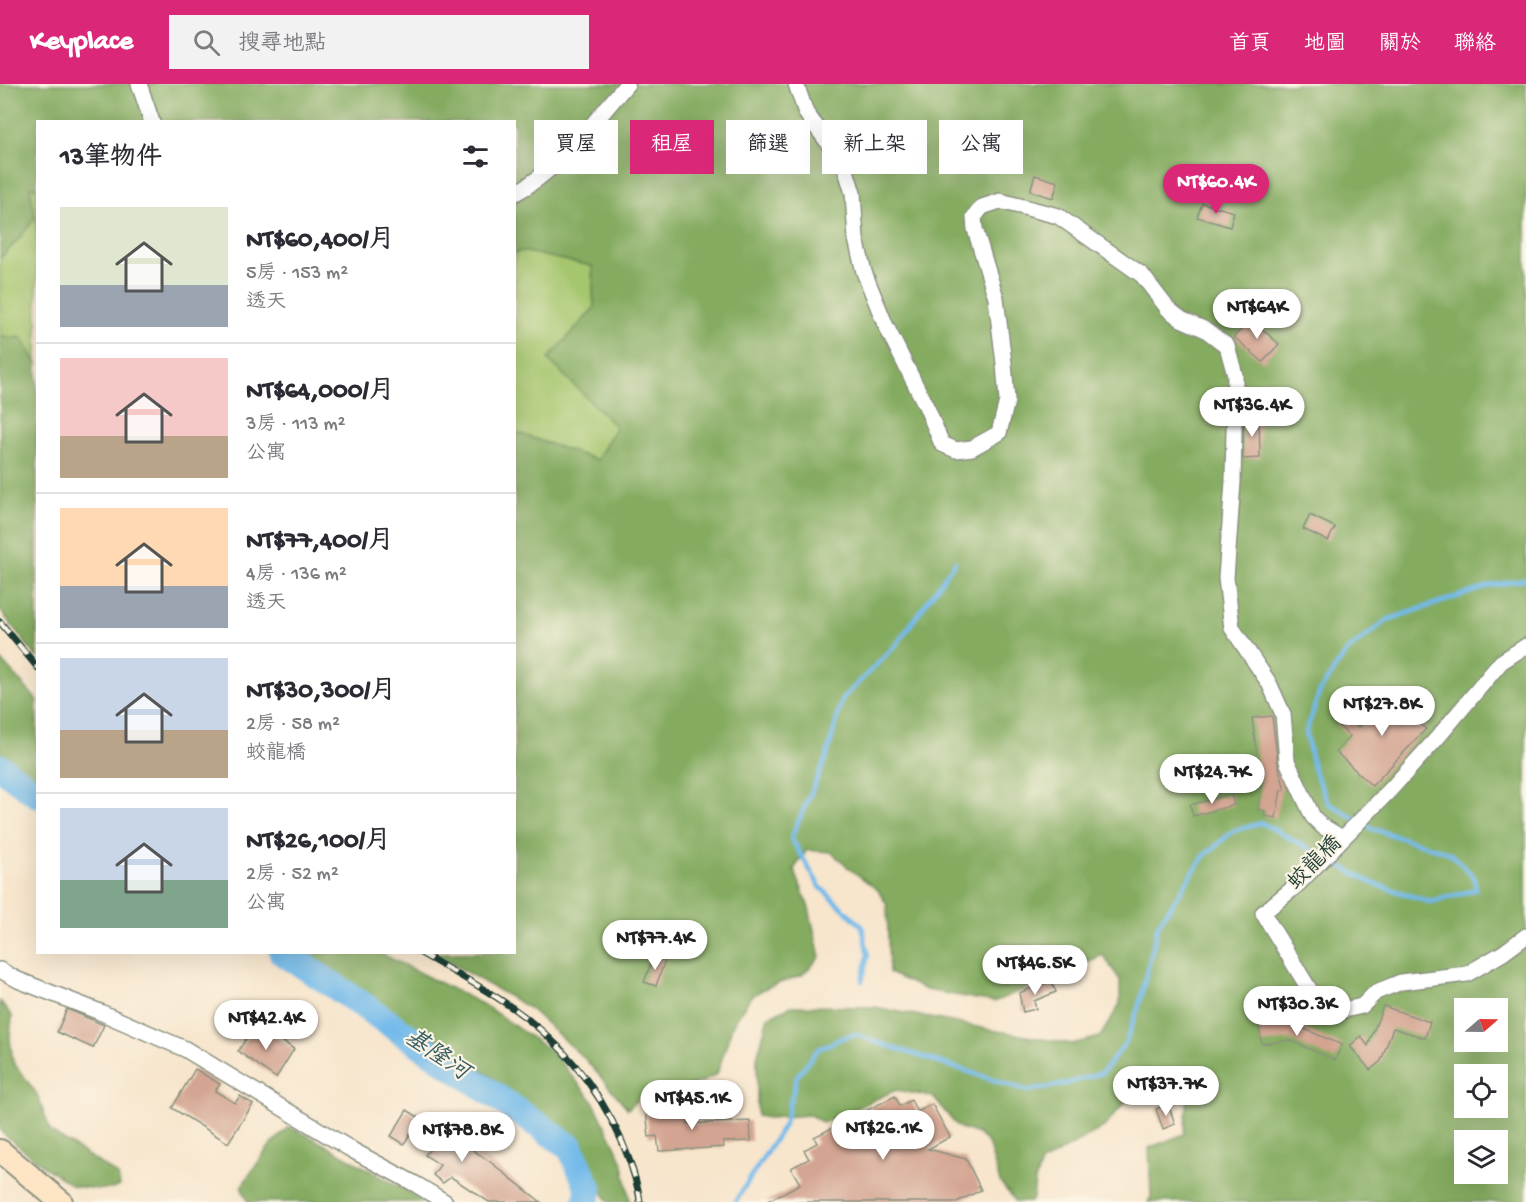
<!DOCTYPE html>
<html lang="zh-TW">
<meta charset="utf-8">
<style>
:root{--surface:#fff;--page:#f2f2f3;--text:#2b2b33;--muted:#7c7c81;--line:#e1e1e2;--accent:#db2777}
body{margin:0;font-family:"Gochi Hand","LXGW WenKai TC",sans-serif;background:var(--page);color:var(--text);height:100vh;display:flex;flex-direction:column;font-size:22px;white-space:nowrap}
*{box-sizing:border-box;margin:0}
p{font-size:20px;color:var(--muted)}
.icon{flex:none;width:33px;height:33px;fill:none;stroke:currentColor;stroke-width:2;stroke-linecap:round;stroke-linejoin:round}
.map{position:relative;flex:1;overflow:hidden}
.details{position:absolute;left:36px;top:36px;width:480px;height:834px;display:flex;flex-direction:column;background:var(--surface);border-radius:0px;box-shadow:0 6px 24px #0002}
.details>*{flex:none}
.guide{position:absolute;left:534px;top:36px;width:570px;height:54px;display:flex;gap:12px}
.needle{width:39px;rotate:70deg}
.controls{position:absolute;left:1454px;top:914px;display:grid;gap:12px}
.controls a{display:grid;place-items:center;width:54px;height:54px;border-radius:0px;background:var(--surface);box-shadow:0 6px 24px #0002;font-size:30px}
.price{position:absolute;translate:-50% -51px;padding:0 14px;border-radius:21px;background:#fff;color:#222;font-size:20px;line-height:39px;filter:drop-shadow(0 2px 3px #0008)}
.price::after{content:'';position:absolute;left:50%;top:36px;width:18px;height:14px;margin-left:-9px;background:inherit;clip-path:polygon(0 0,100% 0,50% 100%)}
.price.current{background:var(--accent);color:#fff}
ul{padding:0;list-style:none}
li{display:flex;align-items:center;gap:18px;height:150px;padding:0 24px}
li+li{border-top:2px solid var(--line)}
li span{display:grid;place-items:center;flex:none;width:168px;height:120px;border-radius:0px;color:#555}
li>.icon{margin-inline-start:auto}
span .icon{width:72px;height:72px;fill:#fffc;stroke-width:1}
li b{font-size:26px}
h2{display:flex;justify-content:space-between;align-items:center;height:72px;padding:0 24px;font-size:26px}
.pill{padding:0 21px;border-radius:0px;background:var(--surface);box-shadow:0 6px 24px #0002;font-size:21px;line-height:54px}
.pill.current{background:var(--accent);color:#fff}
header{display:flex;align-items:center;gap:36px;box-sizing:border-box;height:84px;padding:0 30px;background:var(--accent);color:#fff}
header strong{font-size:28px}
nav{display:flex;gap:33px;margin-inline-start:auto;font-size:21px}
.search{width:420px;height:54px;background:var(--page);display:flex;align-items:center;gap:15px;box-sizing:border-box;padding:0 21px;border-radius:0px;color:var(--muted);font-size:22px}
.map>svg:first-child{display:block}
.green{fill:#a6c66e;stroke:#628251;stroke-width:1.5}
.forest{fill:#84ab61;stroke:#52744a;stroke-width:1.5;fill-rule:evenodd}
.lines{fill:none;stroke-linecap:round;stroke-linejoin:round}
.stream{stroke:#72baea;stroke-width:4.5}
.river{stroke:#72baea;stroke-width:27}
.building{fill:#d3a491}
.minor-casing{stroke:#8b9180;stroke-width:18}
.secondary-casing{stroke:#8b9180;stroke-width:26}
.minor{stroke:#fff;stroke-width:15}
.secondary{stroke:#fde5c5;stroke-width:22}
.rail-casing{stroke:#1f3d34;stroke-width:7}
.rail{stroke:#fcf5e5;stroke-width:4.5;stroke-dasharray:14;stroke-linecap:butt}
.labels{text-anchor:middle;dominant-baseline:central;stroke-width:4.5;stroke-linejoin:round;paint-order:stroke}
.street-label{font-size:22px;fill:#1f3d34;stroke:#fcf5e5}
.water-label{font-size:24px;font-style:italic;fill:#345c62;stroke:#fcf5e5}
</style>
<header>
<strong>Keyplace</strong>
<div class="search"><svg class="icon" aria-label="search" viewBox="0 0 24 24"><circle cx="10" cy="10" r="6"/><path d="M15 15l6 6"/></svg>搜尋地點</div>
<nav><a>首頁</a><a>地圖</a><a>關於</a><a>聯絡</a></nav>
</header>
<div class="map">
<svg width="1526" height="1118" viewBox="0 0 1526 1118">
<rect width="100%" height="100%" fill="#fcf5e5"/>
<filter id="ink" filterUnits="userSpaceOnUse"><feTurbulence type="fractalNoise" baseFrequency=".0167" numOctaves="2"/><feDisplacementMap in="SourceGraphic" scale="12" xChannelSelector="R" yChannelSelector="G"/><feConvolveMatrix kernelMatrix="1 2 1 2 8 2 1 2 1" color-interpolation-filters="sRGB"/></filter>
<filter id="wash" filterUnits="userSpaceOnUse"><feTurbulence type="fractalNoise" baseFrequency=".008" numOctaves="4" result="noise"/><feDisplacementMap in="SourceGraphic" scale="24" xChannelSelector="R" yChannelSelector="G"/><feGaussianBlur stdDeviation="1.35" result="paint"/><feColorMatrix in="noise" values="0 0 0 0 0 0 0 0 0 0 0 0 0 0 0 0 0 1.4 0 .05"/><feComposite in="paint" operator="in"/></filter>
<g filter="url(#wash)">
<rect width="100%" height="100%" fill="#f7e5cc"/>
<g class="green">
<path d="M30,102L37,104V280L22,254L0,252V174L18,156L34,134Z"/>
<path d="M522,167L592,182L594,224L549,275L616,342L597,376L515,348V169Z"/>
</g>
<g class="forest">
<path d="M0,0H1526V1118H1148L1151,1113L1149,1064L1184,1050L1188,1012L1171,992L1142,999L1104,1043L1041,1079L1035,1097L1033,1114L1030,1118H1016L1000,1098L988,1059L978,1050L958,1043L933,1013L896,1006L823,1039L810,1031L768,1034L757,1032V974L768,933L791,922L875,923L992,946L1072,960L1100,953L1120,920V896L1103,871L994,918L926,906L889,889L887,821L878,806L851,786L831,768L807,766L794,785L809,824L820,873L802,891L768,903L751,912L733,940L717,990L702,998L679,1005L648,1006L628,1025L586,976L529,924L433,869L514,868L515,348L597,376L616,343L548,275L594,224L592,182L522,167L515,169L514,38H38L37,104L30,103L35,134L18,156L0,174ZM1464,924H1497V957H1464ZM1464,990H1497V1023H1464ZM1464,1056H1497V1089H1464Z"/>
<path d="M0,252L22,254L37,280V574L0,526Z"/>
<path d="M0,575L37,616V701L0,673Z"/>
<path d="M300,869H380L484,921L551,967L593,1017L622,1076L630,1118H608L572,1053L463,972Z"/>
<path d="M0,917L12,932L10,954L13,978L37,1010L51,1048L118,1091L120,1102L112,1105H99L73,1102L46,1084L0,1047Z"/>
<path d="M289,1043L311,1053L426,1118H248L241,1103L268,1064Z"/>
</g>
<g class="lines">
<g class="stream">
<path d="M862,897L868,871L862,842L820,803L791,754L827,672L842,615L897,560L955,478"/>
<path d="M735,1118L784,1041L797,992L817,966L842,954L856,950L870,956L1028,1007L1061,1001L1102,989L1126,958L1139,921L1158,841L1204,772L1233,747L1262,739L1372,799L1430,818L1467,808L1476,805L1474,793L1450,769L1373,745L1328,719L1313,684L1306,648L1320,607L1347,567L1387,536L1489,502L1526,495"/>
</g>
<g class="river">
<path d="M0,683L38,711"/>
<path d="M282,868L336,903L570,1063L589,1105L586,1118"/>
</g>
</g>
<g id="blocks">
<g class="building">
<path d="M1035,91L1058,98L1053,114L1030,107Z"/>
<path d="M1202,119L1234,128L1230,143L1197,133Z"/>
<path d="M1251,235L1279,260L1263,278L1234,253Z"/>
<path d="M1259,332L1260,374L1243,375L1244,333Z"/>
<path d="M1310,431L1335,443L1328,457L1303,445Z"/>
<path d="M1400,606L1428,632L1420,640L1426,645L1372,702L1336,668L1350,652L1337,641L1345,632L1359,643L1389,611L1393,614Z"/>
<path d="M1272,632L1278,680L1285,706H1281L1276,734L1264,732L1265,727L1258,725L1261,704L1252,634Z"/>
<path d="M1231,710L1234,721L1193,732L1190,721Z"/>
<path d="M654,871L665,876L656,902L644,898Z"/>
<path d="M1051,897L1056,908L1034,917L1036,925L1023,928L1019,909Z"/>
<path d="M1383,922L1430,938L1425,954L1393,944L1381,977L1370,986L1350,962L1361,952L1368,962Z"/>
<path d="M67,925L104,941L93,964L57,948Z"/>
<path d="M1287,934L1288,938L1342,961L1335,976L1289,956L1262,960L1258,938Z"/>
<path d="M256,940L294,965L276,994L238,967Z"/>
<path d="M195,985L220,1000L215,1007L235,1019L240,1012L253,1020L228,1059L172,1024Z"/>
<path d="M895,1012L900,1022L911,1016L917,1028L932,1020L950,1053L928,1065L966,1075L981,1106L957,1118H766L800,1100L791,1084L809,1075L804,1066L817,1059L814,1053Z"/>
<path d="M1168,1020L1175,1040L1163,1045L1156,1025Z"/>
<path d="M680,1023L681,1030H687L688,1040L750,1037L751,1057L723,1058L724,1063L659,1067L657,1052L649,1053L646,1026Z"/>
<path d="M407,1026L442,1048L443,1047L458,1056L489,1077L541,1118H489L451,1093L443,1099L433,1091L440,1081L425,1071L431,1064L410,1050L404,1060L391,1052Z"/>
</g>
</g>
</g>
<g filter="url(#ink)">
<use href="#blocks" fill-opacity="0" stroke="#8b9180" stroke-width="1.5"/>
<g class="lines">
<defs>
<g id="minor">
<path d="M139,0L152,38"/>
<path d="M796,0L806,29L844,80L853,109L856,155L864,188L885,240L927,324L942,360L956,366L972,364L999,349L1007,317L1004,279L996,214L975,145L974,133L982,123L1000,117L1058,132L1142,191L1168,225L1181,235L1206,246L1227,262L1235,291L1233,398L1226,494L1232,544L1269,599L1283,630L1287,677L1313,733L1322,742L1342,754"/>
<path d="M514,110C559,86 594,38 627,0"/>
<path d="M1526,562L1501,578L1439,652L1390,706L1297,801L1263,829L1312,910L1340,927L1362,922L1376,908L1401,898L1467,890L1503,869L1526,852"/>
<path d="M0,886L18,896L100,928L185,965L352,1066L417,1101L445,1118"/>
</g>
<path id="secondary" d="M0,1067L61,1118"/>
</defs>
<use href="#minor" class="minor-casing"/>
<use href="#secondary" class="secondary-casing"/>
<use href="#minor" class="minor"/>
<use href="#secondary" class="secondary"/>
<defs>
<g id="rail">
<path d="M0,538L38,584"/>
<path d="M419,868C455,889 492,908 525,933C573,970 610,1021 630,1078C634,1091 639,1104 640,1118"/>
</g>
</defs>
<use href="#rail" class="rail-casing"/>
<use href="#rail" class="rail"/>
</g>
</g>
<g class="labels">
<g class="street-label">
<text transform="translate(1316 780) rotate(-45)">蛟龍橋</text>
</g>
<g class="water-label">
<text transform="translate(436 972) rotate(34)">基隆河</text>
</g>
</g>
</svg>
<div class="controls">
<a><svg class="needle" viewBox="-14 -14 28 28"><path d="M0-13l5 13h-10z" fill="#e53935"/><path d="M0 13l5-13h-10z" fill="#7c7c81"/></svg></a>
<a><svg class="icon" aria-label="locate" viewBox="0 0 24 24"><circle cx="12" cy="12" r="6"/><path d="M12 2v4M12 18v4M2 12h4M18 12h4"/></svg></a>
<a><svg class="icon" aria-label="layers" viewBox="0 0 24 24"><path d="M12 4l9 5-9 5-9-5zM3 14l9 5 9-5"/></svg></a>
</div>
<b class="price current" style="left:1216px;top:131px">NT$60.4K</b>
<b class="price" style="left:1257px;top:256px">NT$64K</b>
<b class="price" style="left:1252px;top:354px">NT$36.4K</b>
<b class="price" style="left:1382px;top:653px">NT$27.8K</b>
<b class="price" style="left:1212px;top:721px">NT$24.7K</b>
<b class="price" style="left:655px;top:887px">NT$77.4K</b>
<b class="price" style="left:1035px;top:912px">NT$46.5K</b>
<b class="price" style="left:1297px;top:953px">NT$30.3K</b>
<b class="price" style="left:266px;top:967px">NT$42.4K</b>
<b class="price" style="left:1166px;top:1033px">NT$37.7K</b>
<b class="price" style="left:692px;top:1047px">NT$45.1K</b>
<b class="price" style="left:883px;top:1077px">NT$26.1K</b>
<b class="price" style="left:462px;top:1079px">NT$78.8K</b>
<div class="guide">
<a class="pill">買屋</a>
<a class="pill current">租屋</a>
<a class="pill">篩選</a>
<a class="pill">新上架</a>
<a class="pill">公寓</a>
</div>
<section class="details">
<h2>13筆物件<svg class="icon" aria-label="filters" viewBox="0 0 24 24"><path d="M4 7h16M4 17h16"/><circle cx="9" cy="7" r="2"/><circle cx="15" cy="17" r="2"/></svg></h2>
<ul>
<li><span style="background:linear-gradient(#dfe7d0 65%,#9aa5b1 0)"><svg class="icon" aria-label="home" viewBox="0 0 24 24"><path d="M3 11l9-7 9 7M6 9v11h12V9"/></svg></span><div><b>NT$60,400/月</b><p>5房 · 153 m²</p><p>透天</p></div></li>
<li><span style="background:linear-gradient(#f6c9c9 65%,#b9a48a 0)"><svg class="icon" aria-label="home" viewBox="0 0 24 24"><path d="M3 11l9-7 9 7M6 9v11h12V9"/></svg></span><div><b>NT$64,000/月</b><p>3房 · 113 m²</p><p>公寓</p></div></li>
<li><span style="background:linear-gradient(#ffd9b3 65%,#9aa5b1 0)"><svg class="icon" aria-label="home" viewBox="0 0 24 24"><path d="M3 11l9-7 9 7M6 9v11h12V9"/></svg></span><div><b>NT$77,400/月</b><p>4房 · 136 m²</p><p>透天</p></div></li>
<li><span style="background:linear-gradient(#c9d6e8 60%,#b9a48a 0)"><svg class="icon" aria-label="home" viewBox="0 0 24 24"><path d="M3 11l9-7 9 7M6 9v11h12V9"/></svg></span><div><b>NT$30,300/月</b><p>2房 · 58 m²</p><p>蛟龍橋</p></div></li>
<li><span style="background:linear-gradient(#c9d6e8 60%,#7fa58c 0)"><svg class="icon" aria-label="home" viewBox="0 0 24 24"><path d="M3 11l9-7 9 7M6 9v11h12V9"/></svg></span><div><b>NT$26,100/月</b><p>2房 · 52 m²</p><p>公寓</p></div></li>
</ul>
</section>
</div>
